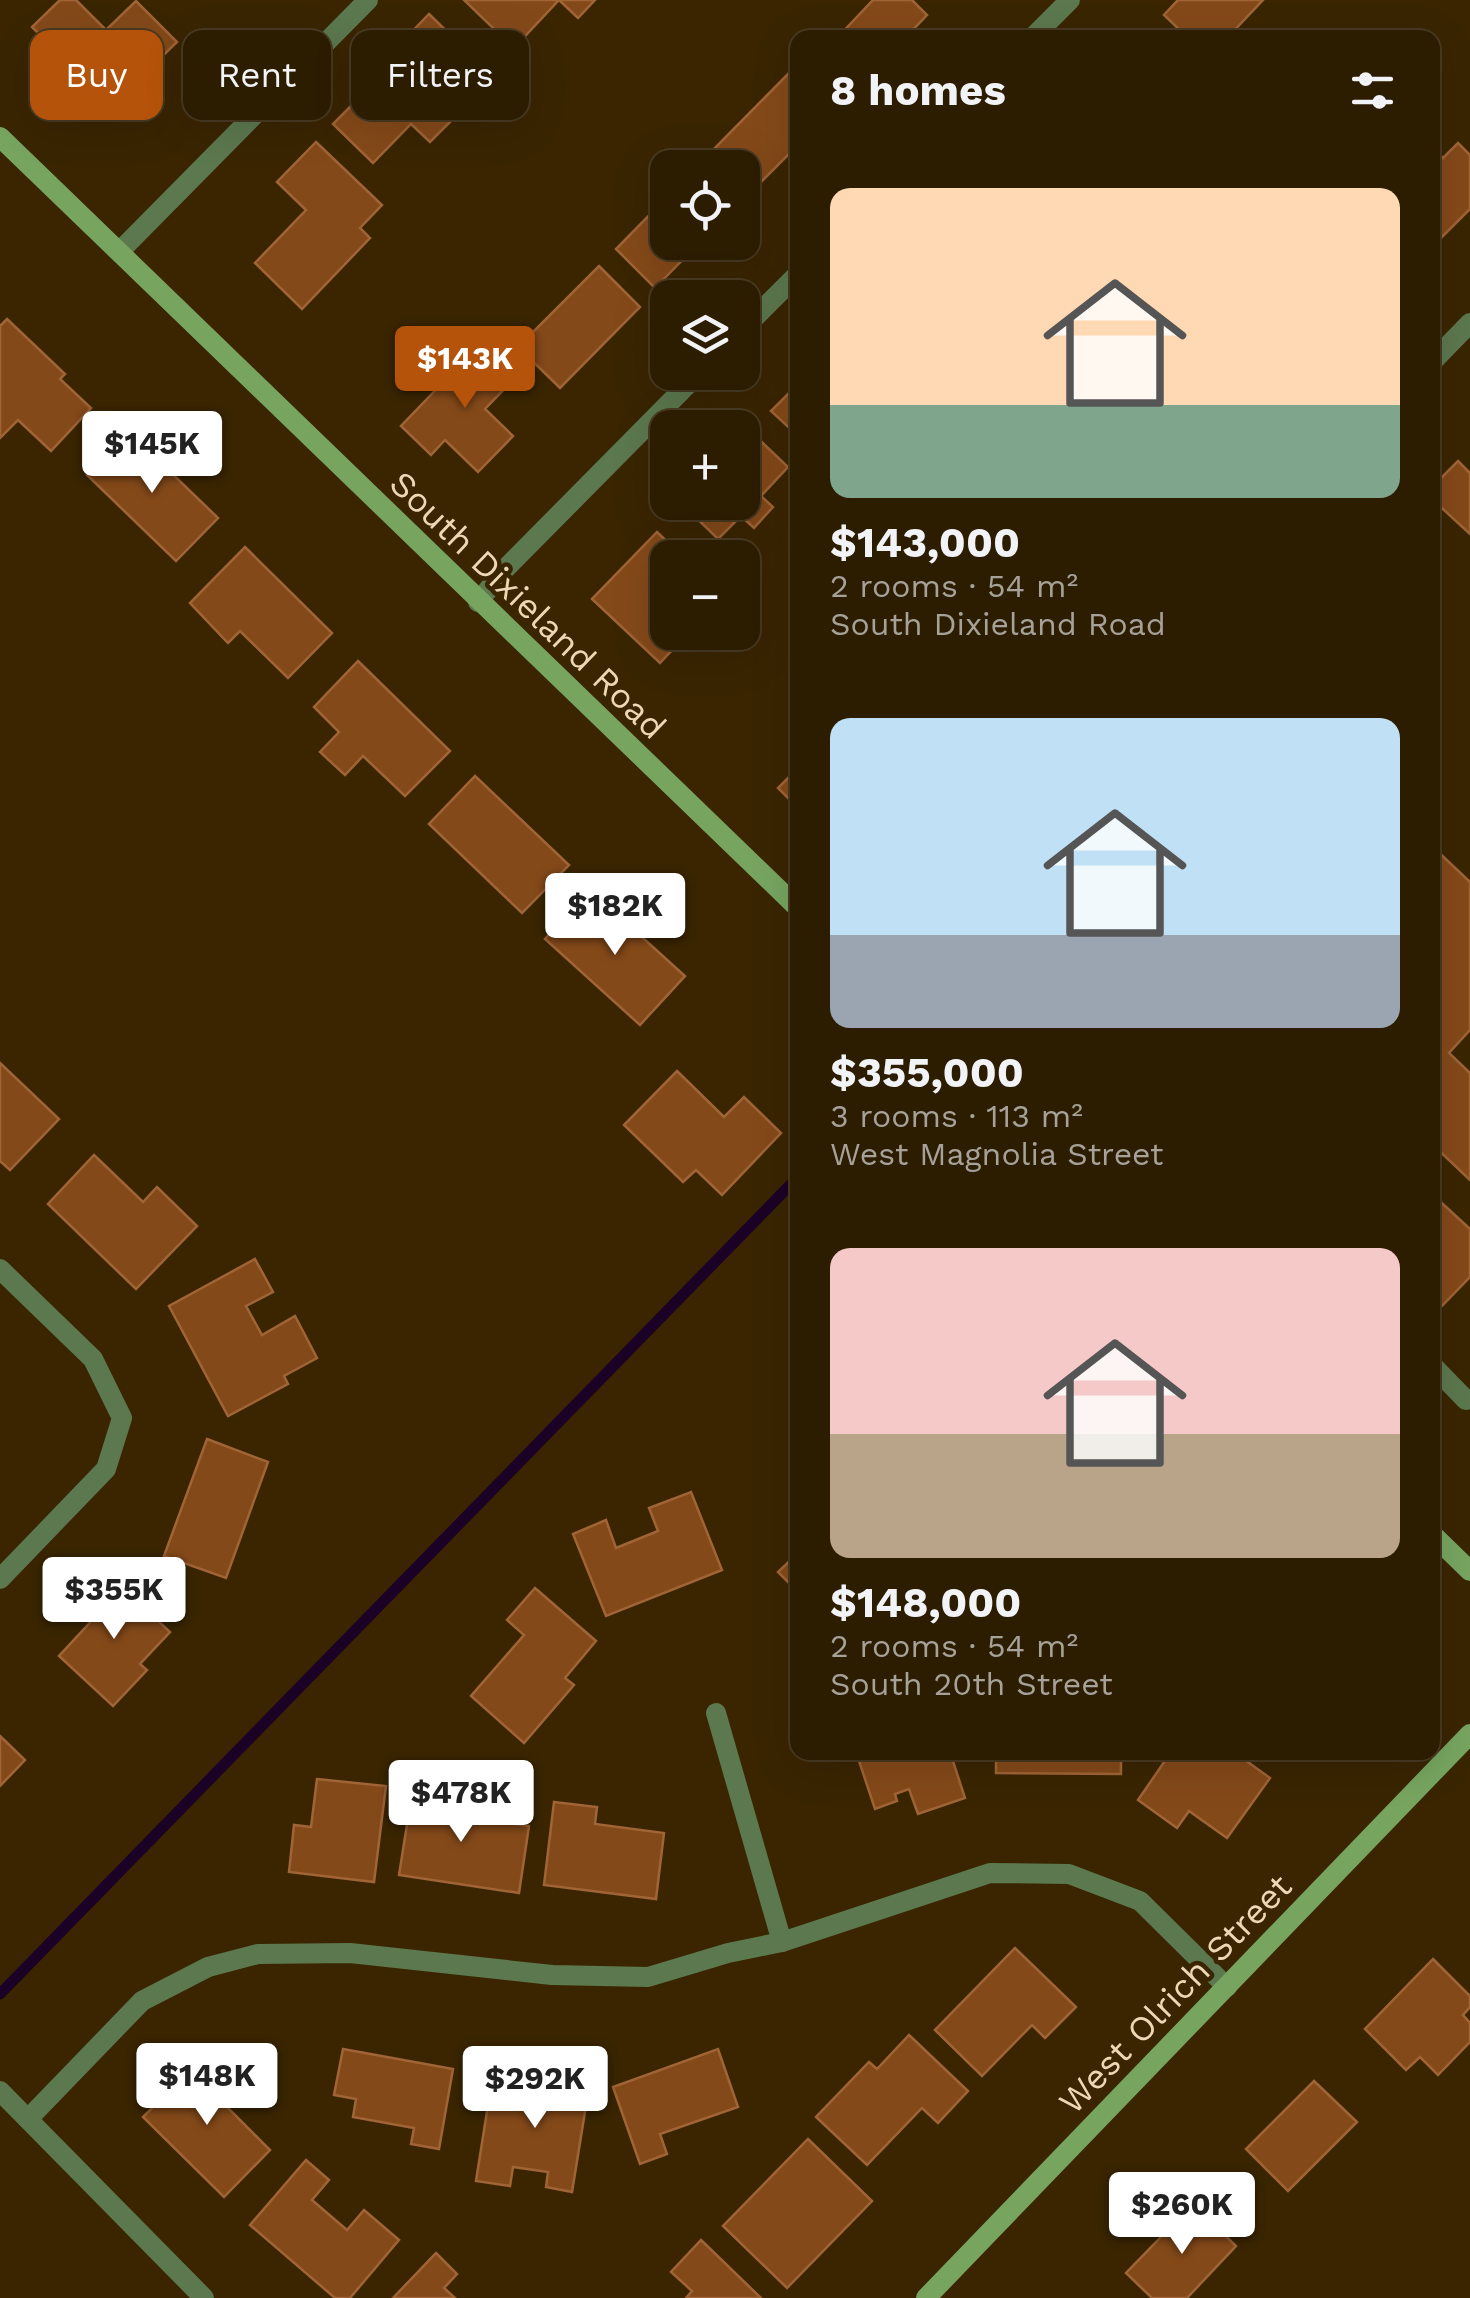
<!DOCTYPE html>
<meta charset="utf-8">
<style>
:root{--surface:#2c1c00;--page:#38290f;--text:#f1f3f6;--muted:#a6a199;--line:#483a22;--accent:#b45309}
body{margin:0;font-family:"Work Sans",sans-serif;background:var(--page);color:var(--text);height:100vh;display:flex;flex-direction:column;font-size:38px;white-space:nowrap}
*{box-sizing:border-box;margin:0}
p{font-size:32px;color:var(--muted)}
.icon{flex:none;width:55px;height:55px;fill:none;stroke:currentColor;stroke-width:2;stroke-linecap:round;stroke-linejoin:round}
.map{position:relative;flex:1;overflow:hidden}
.sheet{position:absolute;left:790px;top:30px;width:650px;height:1730px;display:flex;flex-direction:column;background:var(--surface);border-radius:20px;box-shadow:0 10px 40px #0002,0 0 0 2px var(--line)}
.sheet>*{flex:none}
.top-card{position:absolute;left:30px;top:30px;width:610px;height:90px;display:flex;gap:20px}
.tools{position:absolute;left:650px;top:150px;display:grid;gap:20px}
.tools a{display:grid;place-items:center;width:110px;height:110px;border-radius:20px;background:var(--surface);box-shadow:0 10px 40px #0002,0 0 0 2px var(--line);font-size:50px}
.price{position:absolute;translate:-50% -85px;padding:0 22px;border-radius:10px;background:#fff;color:#222;font-size:32px;line-height:65px;filter:drop-shadow(0 2px 5px #0008)}
.price::after{content:'';position:absolute;left:50%;top:60px;width:30px;height:22px;margin-left:-15px;background:inherit;clip-path:polygon(0 0,100% 0,50% 100%)}
.price.on{background:var(--accent);color:#fff}
ul{padding:0;list-style:none}
li{display:grid;align-content:center;gap:20px;height:530px;padding:0 40px}
li span{display:grid;place-items:center;height:310px;border-radius:20px;color:#555}
li>.icon{margin-inline-start:auto}
span .icon{width:180px;height:180px;fill:#fffc;stroke-width:1}
li b{font-size:42px}
h2{display:flex;justify-content:space-between;align-items:center;height:120px;padding:0 40px;font-size:42px}
.pill{padding:0 35px;border-radius:20px;background:var(--surface);box-shadow:0 10px 40px #0002,0 0 0 2px var(--line);font-size:35px;line-height:90px}
.pill.on{background:var(--accent);color:#fff}
.map>svg:first-child{display:block}
.lines{fill:none;stroke-linecap:round;stroke-linejoin:round}
.stream{stroke:#1c0126;stroke-width:11}
.building{fill:#844919;stroke:#a06436;stroke-width:2.5}
.lane{stroke:#5c784e;stroke-width:20}
.street{stroke:#5c784e;stroke-width:20}
.secondary{stroke:#77a560;stroke-width:20}
.labels{text-anchor:middle;dominant-baseline:central;stroke-width:9;stroke-linejoin:round;paint-order:stroke}
.street-label{font-size:35px;fill:#eed7b7;stroke:#3a2500}
</style>
<div class="map">
<svg width="1470" height="2298" viewBox="0 0 1470 2298">
<rect width="100%" height="100%" fill="#3a2500"/>
<g class="lines">
<path class="stream" d="M0,1994L798,1177"/>
</g>
<g class="building">
<path d="M60,0H76L106,30L136,1L177,42L102,115L63,75L72,67L32,27Z"/>
<path d="M464,0H595L578,18L559,0L514,48Z"/>
<path d="M873,0H912L927,15L905,38H837Z"/>
<path d="M1178,0H1263L1227,38H1188L1164,15Z"/>
<path d="M429,14L475,59L444,91L463,109L430,142L411,124L373,163L333,124L360,97L354,92Z"/>
<path d="M793,69L798,73V145L749,194L742,187V168H723L709,154Z"/>
<path d="M316,142L382,205L360,228L370,238L302,309L255,263L306,210L277,182Z"/>
<path d="M1458,143L1470,155V209L1432,247V148L1443,158Z"/>
<path d="M668,196V242H700L655,288L616,249Z"/>
<path d="M599,266L640,307L560,388L518,347Z"/>
<path d="M7,319L65,374L60,379L91,408L51,451L18,420L0,438V326Z"/>
<path d="M481,343L516,377L485,409L513,436L478,472L445,440L431,455L401,426Z"/>
<path d="M798,384V436L771,411Z"/>
<path d="M748,429L788,467L761,496L773,507L754,528L741,516L718,539L680,502H742V435Z"/>
<path d="M129,432L218,518L176,561L87,475Z"/>
<path d="M1458,461L1470,473V534L1432,499V487Z"/>
<path d="M657,532L684,558H668V632H689L660,663L592,599Z"/>
<path d="M245,547L332,633L288,678L240,631L228,643L190,603Z"/>
<path d="M358,661L450,751L405,796L363,756L345,775L320,752L339,732L314,707Z"/>
<path d="M798,768V808L778,788Z"/>
<path d="M475,776L569,865L522,913L429,824Z"/>
<path d="M1432,846L1470,882V1030L1449,1053L1470,1073V1180L1432,1144Z"/>
<path d="M590,890L685,976L640,1025L545,939Z"/>
<path d="M0,1063L59,1119L10,1170L0,1161Z"/>
<path d="M677,1071L724,1117L744,1097L781,1133L722,1195L696,1170L683,1182L624,1125Z"/>
<path d="M94,1155L143,1202L157,1187L197,1226L136,1289L48,1204Z"/>
<path d="M1432,1194L1470,1229V1277L1438,1310L1432,1304Z"/>
<path d="M255,1259L273,1292L246,1306L262,1335L295,1316L317,1358L284,1376L288,1384L228,1416L169,1306Z"/>
<path d="M207,1439L268,1462L226,1578L164,1556Z"/>
<path d="M691,1492L722,1570L606,1616L573,1534L606,1520L616,1548L658,1531L649,1508Z"/>
<path d="M798,1553V1592L778,1572Z"/>
<path d="M111,1577L170,1632L140,1664L147,1670L113,1706L59,1656L96,1616L84,1605Z"/>
<path d="M535,1588L596,1641L565,1678L574,1685L524,1743L471,1696L524,1635L507,1620Z"/>
<path d="M0,1736L25,1760L0,1786Z"/>
<path d="M856,1752H950L965,1798L918,1814L909,1789L895,1794L897,1801L875,1809Z"/>
<path d="M996,1752H1121V1774L996,1773Z"/>
<path d="M1171,1752H1234L1270,1778L1227,1838L1189,1811L1177,1828L1138,1800Z"/>
<path d="M317,1779L386,1786L374,1882L289,1872L294,1825L311,1827Z"/>
<path d="M413,1787L460,1794L456,1816L529,1826L519,1893L399,1875Z"/>
<path d="M554,1802L597,1807L595,1824L664,1833L656,1899L544,1885Z"/>
<path d="M1015,1948L1076,2007L1045,2038L1032,2025L982,2076L935,2030Z"/>
<path d="M1433,1959L1470,1996V2007L1463,2015L1470,2023V2042L1438,2075L1420,2057L1406,2070L1365,2029Z"/>
<path d="M909,2035L968,2091L938,2123L922,2108L867,2165L816,2117L869,2062L877,2069Z"/>
<path d="M343,2049L453,2069L439,2149L411,2144L414,2128L353,2117L356,2099L334,2095Z"/>
<path d="M718,2049L738,2107L660,2134L667,2154L640,2164L613,2087Z"/>
<path d="M203,2057L234,2088L221,2101L270,2150L224,2197L143,2117Z"/>
<path d="M537,2072L590,2081L572,2192L546,2187L548,2172L513,2167L510,2186L476,2181L491,2086L533,2092Z"/>
<path d="M1314,2081L1357,2122L1288,2191L1246,2149Z"/>
<path d="M808,2139L872,2201L787,2288L723,2226Z"/>
<path d="M306,2160L329,2180L312,2200L347,2230L364,2210L399,2240L350,2298H335L250,2225Z"/>
<path d="M1193,2204L1236,2246L1187,2298H1152L1126,2273Z"/>
<path d="M701,2240L761,2298H686L692,2291L671,2272Z"/>
<path d="M436,2253L457,2274L444,2288L455,2298H393Z"/>
</g>
<g class="lines">
<path class="lane" d="M1432,1365L1466,1400"/>
<g class="street">
<path d="M1032,38L1070,0"/>
<path d="M120,251L368,0"/>
<path d="M742,330L798,274"/>
<path d="M1432,362L1470,323"/>
<path d="M478,602L505,569L700,372"/>
<path d="M0,1269L93,1359L122,1418L106,1469L0,1579"/>
<path d="M716,1713L782,1942"/>
<path d="M0,2091L204,2298"/>
<path d="M28,2119L142,2001L208,1967L258,1954L350,1953L552,1975L648,1977L728,1953L782,1942L990,1873L1069,1874L1140,1901L1227,1987"/>
</g>
<g class="secondary">
<path d="M0,137L798,908"/>
<path d="M1432,1534L1470,1571"/>
<path d="M926,2298L1470,1734"/>
</g>
</g>
<g class="labels">
<g class="street-label">
<text transform="translate(528 605) rotate(44)">South Dixieland Road</text>
<text transform="translate(1175 1994) rotate(-46)">West Olrich Street</text>
</g>
</g>
</svg>
<div class="tools">
<a><svg class="icon" aria-label="locate" viewBox="0 0 24 24"><circle cx="12" cy="12" r="6"/><path d="M12 2v4M12 18v4M2 12h4M18 12h4"/></svg></a>
<a><svg class="icon" aria-label="layers" viewBox="0 0 24 24"><path d="M12 4l9 5-9 5-9-5zM3 14l9 5 9-5"/></svg></a>
<a>+</a>
<a>−</a>
</div>
<b class="price on" style="left:465px;top:411px">$143K</b>
<b class="price" style="left:152px;top:496px">$145K</b>
<b class="price" style="left:615px;top:958px">$182K</b>
<b class="price" style="left:114px;top:1642px">$355K</b>
<b class="price" style="left:461px;top:1845px">$478K</b>
<b class="price" style="left:207px;top:2128px">$148K</b>
<b class="price" style="left:535px;top:2131px">$292K</b>
<b class="price" style="left:1182px;top:2257px">$260K</b>
<div class="top-card">
<a class="pill on">Buy</a>
<a class="pill">Rent</a>
<a class="pill">Filters</a>
</div>
<section class="sheet">
<h2>8 homes<svg class="icon" aria-label="filters" viewBox="0 0 24 24"><path d="M4 7h16M4 17h16"/><circle cx="9" cy="7" r="2"/><circle cx="15" cy="17" r="2"/></svg></h2>
<ul>
<li><span style="background:linear-gradient(#ffd9b3 70%,#7fa58c 0)"><svg class="icon" aria-label="home" viewBox="0 0 24 24"><path d="M3 11l9-7 9 7M6 9v11h12V9"/></svg></span><div><b>$143,000</b><p>2 rooms · 54 m²</p><p>South Dixieland Road</p></div></li>
<li><span style="background:linear-gradient(#bfe0f5 70%,#9aa5b1 0)"><svg class="icon" aria-label="home" viewBox="0 0 24 24"><path d="M3 11l9-7 9 7M6 9v11h12V9"/></svg></span><div><b>$355,000</b><p>3 rooms · 113 m²</p><p>West Magnolia Street</p></div></li>
<li><span style="background:linear-gradient(#f6c9c9 60%,#b9a48a 0)"><svg class="icon" aria-label="home" viewBox="0 0 24 24"><path d="M3 11l9-7 9 7M6 9v11h12V9"/></svg></span><div><b>$148,000</b><p>2 rooms · 54 m²</p><p>South 20th Street</p></div></li>
</ul>
</section>
</div>
